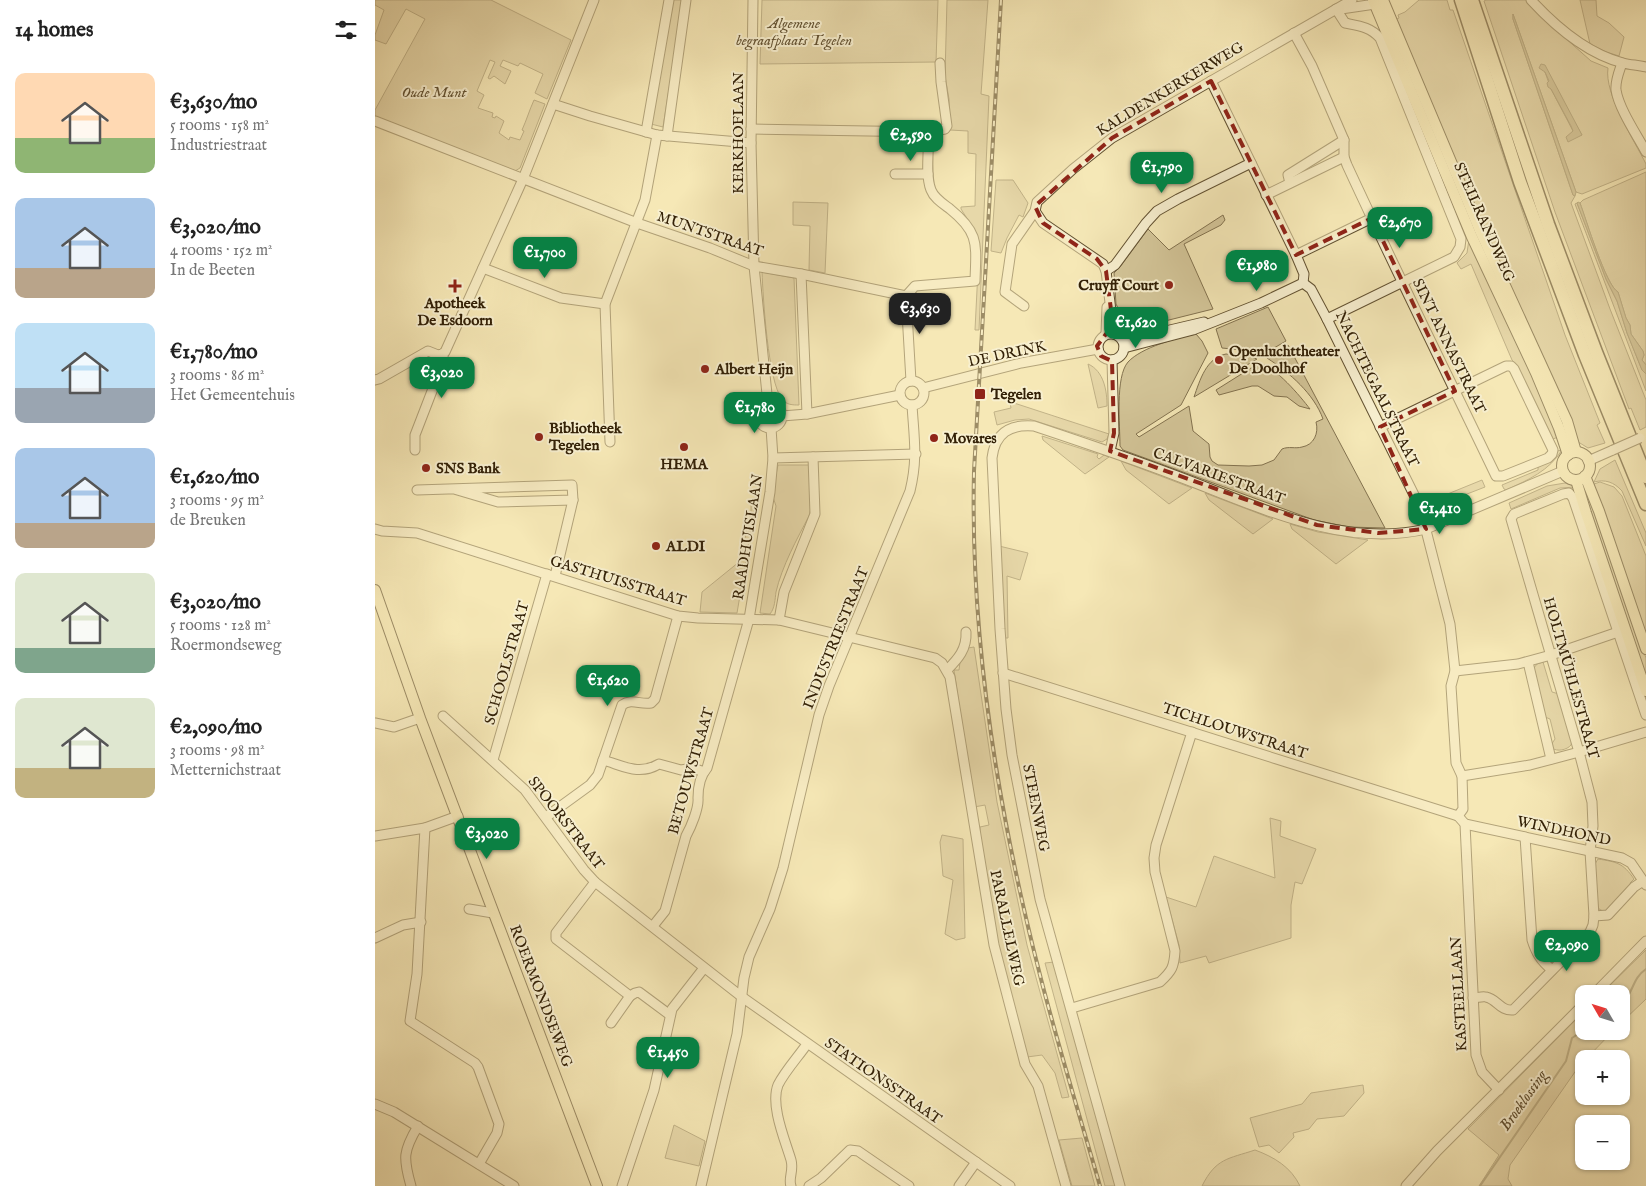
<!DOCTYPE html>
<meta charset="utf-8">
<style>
:root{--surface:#fff;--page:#f6f6f6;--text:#222;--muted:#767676;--accent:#0b8043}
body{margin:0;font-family:"IM FELL English",serif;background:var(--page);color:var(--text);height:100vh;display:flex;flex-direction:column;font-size:19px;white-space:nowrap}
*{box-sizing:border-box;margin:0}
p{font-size:16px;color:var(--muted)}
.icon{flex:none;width:28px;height:28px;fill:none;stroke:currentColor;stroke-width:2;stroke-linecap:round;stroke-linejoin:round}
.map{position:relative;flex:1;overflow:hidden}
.details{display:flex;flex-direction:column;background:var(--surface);width:375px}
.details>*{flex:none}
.needle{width:32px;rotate:309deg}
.controls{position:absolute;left:1200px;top:985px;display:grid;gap:10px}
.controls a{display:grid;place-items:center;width:55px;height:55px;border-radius:10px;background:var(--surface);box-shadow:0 1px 4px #0004;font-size:25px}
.price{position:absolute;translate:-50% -42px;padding:0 11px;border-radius:10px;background:var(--accent);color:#fff;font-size:16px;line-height:32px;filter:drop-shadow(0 1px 2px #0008)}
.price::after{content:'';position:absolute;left:50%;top:30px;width:15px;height:11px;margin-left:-8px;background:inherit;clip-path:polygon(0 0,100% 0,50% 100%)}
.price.selected{background:#222;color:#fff}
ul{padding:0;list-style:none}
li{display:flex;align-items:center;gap:15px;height:125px;padding:0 15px}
li span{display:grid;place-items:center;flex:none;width:140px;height:100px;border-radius:10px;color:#555}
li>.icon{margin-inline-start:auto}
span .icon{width:60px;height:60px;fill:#fffc;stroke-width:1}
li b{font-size:21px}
h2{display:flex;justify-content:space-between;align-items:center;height:60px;padding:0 15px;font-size:21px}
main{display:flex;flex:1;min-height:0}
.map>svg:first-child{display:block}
.green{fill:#d4c699;stroke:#837350;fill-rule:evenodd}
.water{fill:#b3a47b;stroke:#7f6f4c}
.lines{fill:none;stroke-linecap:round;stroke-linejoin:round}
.stream{stroke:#7f6f4c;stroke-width:2}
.minor-casing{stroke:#635232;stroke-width:11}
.major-casing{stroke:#322006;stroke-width:12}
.highway-casing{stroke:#322006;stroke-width:15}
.minor{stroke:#f8f0d0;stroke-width:9}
.major{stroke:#f5e8b7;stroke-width:10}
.highway{stroke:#f5e8b7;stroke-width:12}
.rail-casing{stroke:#322006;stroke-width:4}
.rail{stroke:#f8f0d0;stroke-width:2;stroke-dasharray:5.5;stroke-linecap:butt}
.minor-bridge-casing{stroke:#635232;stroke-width:11;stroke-linecap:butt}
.minor-bridge{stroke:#f8f0d0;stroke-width:9}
.marked{fill:none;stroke:#8f2418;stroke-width:4;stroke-dasharray:10 6;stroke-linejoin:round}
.poi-dot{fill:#8f2418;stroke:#f8f0d0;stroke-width:2}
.labels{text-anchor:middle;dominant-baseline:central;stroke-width:4;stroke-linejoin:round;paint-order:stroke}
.park-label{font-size:15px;font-style:italic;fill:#635232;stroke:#f8f0d0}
.street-label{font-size:15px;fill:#322006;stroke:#f8f0d0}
.poi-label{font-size:15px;font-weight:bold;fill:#322006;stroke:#f8f0d0;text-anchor:start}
.water-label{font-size:16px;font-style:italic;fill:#5f4e2f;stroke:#f8f0d0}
</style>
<main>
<section class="details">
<h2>14 homes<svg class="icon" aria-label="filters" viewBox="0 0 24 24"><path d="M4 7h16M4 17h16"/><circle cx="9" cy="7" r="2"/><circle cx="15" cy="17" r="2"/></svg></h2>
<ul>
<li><span style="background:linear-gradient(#ffd9b3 65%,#8fb573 0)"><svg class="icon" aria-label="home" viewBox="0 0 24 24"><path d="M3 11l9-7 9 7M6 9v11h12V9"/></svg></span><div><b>€3,630/mo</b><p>5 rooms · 158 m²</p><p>Industriestraat</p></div></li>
<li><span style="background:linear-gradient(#a9c7e8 70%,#b9a48a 0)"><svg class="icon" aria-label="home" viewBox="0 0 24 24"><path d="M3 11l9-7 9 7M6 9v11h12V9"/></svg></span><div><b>€3,020/mo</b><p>4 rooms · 152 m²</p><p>In de Beeten</p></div></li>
<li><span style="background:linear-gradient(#bfe0f5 65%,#9aa5b1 0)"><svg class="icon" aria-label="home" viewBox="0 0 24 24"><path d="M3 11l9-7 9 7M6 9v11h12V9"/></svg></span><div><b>€1,780/mo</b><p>3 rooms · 86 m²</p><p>Het Gemeentehuis</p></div></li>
<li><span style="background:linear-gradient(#a9c7e8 75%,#b9a48a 0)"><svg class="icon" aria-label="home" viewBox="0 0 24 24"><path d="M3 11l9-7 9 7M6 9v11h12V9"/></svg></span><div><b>€1,620/mo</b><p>3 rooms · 95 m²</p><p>de Breuken</p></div></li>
<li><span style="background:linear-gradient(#dfe7d0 75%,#7fa58c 0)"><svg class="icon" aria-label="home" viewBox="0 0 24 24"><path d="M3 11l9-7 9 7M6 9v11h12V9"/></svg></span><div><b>€3,020/mo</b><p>5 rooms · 128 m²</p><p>Roermondseweg</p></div></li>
<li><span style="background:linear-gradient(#dfe7d0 70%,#c2b280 0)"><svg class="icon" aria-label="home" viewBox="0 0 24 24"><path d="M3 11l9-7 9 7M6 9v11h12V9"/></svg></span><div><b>€2,090/mo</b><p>3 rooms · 98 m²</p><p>Metternichstraat</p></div></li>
</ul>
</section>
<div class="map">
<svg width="1271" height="1186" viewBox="0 0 1271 1186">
<rect width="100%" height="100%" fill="#f5e8b7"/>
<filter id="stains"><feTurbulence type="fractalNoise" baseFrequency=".004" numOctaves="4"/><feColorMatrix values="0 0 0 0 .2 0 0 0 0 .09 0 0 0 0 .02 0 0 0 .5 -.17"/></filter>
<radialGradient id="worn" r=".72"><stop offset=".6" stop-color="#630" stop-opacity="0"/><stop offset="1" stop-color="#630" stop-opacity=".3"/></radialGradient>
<g class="green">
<path d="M0,0H116L196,40L172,99L160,93L168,74L145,63L143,66L128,60L125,66L136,71L130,84L119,76L115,79L113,78L120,62L115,60L102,91L109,95L103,108L118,113L117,117L120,118L121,116L129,121L124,133L134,140L135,137L145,140L149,131L147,130C152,119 154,111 159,100L170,104L145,168L140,171L0,116V110L50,19L31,9L11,44L0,40V35L9,10L0,5Z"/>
<path d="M298,0H308L288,127L276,124L275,121Z"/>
<path d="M387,0H563L561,62L385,64Z"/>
<path d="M572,0H613L606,94L614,96L604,330H600L604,250L602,234L586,209V207L600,206L601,154L593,153V131L575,130L574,99L570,76Z"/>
<path d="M1044,0H1072L1075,10H1078L1190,335L1225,423L1222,425L1230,443L1213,448L1200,440L1107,227L1020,20L1024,18L1023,15L1030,12Z"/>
<path d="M1111,0H1153L1160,11L1216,61L1233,68C1229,94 1259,140 1271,164V168L1207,194L1201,192L1138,14V19L1198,195L1200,196L1196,203L1235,309L1271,400V427L1265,430L1256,408L1254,409L1180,212L1109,1ZM1170,72L1207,135H1195L1198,131L1176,89Z"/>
<path d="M1205,0H1221L1222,16L1234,23L1249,37L1244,56L1231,52L1215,44Z"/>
<path d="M1271,172V365L1267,360L1269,355L1268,351L1256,334L1255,325L1251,318L1243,292C1231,286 1211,219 1205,203L1208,200Z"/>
<path d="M621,180H638L653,203L648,217L644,215L632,238L626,253L616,251Z"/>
<path d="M418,202L453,203L450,273L434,270L435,226L418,225Z"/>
<path d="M1202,203L1231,279L1242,301L1252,333L1267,370L1271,374V391L1200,204Z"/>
<path d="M848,215L850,220L846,225L809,244L838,309L762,328L751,324L741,304L739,273L745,267L773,229L794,250Z"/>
<path d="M1094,239L1150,354L1183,437L1178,439L1142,365L1137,360L1096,264L1086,269L1082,263L1092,253Z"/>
<path d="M387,272L419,278L424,405C418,405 411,405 407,399C393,382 388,297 387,272Z"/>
<path d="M893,307L911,341L887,355L877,351L847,348L841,329Z"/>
<path d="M821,334L827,341L833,353L806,405L761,434L764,437L814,406L818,431L834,444L835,457L837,461L843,465L874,466L887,465L899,460L907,449C914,446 920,449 927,447C939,445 944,433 941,422L948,419C939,394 915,373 892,358L913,345L1010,528L974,527L939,520L748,450L745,446C745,425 740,377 753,362C767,347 802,338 821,334Z"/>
<path d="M851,354L873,356L882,359L819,397C825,380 831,358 851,354Z"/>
<path d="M884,363C901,367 925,396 935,409L924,406L912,397L899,396L883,386H877L844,395L841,390Z"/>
<path d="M713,364C729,371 732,391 732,406L723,408Z"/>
<path d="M635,403H639L734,434L732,439L727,442L654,419L640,420L622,425L619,412L636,408Z"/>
<path d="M667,436L723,454L722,457L724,459L729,455L734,457L710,474L668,440Z"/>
<path d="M1187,450C1174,471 1153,480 1131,490L1129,489L1127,485L1163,470V467L1178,460L1182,451Z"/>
<path d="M1240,460L1271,533V546L1247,491C1239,482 1230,479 1219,482L1225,469Z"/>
<path d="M746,461L817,488L794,504L751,470Z"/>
<path d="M403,465H434L436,508L434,516C422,539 407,566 401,592C400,599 400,608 395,614L385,613L401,506L397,494Z"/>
<path d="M1107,480L1110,487L1051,510L1048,504Z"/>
<path d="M1225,482L1239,487L1247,496L1271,556V642L1216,485Z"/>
<path d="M1190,483L1201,487L1185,488L1136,509L1134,503L1172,486Z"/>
<path d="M1212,487L1271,658V680L1208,490Z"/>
<path d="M830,493L898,519L878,534L834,500Z"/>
<path d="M376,501H381L362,613L325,612L327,592L364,562L376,514Z"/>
<path d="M915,524L943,532L993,540L961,564L917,529Z"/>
<path d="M624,546L653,553L645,580L632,576L633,638H628Z"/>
<path d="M599,647L622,802L652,945L694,1097L687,1098L680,1073L667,1055L652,1057L623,944L605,839V827L614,825L610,805L599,807L579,670H584L585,662L593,648Z"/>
<path d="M1168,662L1177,692L1184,694L1197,741L1196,745C1192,750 1182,752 1177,748L1176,745L1180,739L1175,719L1170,717L1158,669L1162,664Z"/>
<path d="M895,818L906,821L905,836L941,849L927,884L920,882L916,905V938L834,963L831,956L805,963L804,945L791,897L821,907L839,856L900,878Z"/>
<path d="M567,835L588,839L590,938L581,940L570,934L578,880L568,876L565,842Z"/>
<path d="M1223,859C1242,862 1248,863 1259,879L1255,883L1257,886L1232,911H1228L1224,909L1222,905L1220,864Z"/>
<path d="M1271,950V999L1246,1023V994H1226Z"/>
<path d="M679,962L742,1186H730L670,963Z"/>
<path d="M1209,1011V1031H1238L1211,1059H1209L1135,1165L1133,1179L1137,1186H1104L1124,1155L1093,1129Z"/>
<path d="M988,1085L989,1093L969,1116L942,1119L934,1129L918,1133L919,1137L904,1153L894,1145L884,1147L875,1118L927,1104L936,1093Z"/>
<path d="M299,1125L330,1141L324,1166L290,1158Z"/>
<path d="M707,1138L720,1186H697L684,1140Z"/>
<path d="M880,1150C899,1157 916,1167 925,1186H827C841,1158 853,1159 880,1150Z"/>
</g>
<g class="water">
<path d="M1138,14L1201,192L1200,196L1198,195L1138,19Z"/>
<path d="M1166,64L1170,65L1207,135L1193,142L1191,137L1198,131L1196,126L1176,89L1173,87L1172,83L1174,81L1170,72L1164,68Z"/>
<path d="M1203,202L1205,203C1211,219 1231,286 1243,292L1251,318L1255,325L1256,334L1268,351L1269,355L1267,360L1271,365V374L1267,370L1252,333L1242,301L1231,279L1202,203Z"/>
</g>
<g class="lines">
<g class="stream">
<path d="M1246,1005C1258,995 1257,978 1271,969"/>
<path d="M1105,1186L1191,1061L1197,1038L1209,1030"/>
</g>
<defs>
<g id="minor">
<path d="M378,0L376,143L379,266L393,404"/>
<path d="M1156,0C1180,26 1213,54 1248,63C1255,65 1263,65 1271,67"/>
<path d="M966,9L1000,4"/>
<path d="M919,33L937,66L969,140V157L972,165C1020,269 1071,372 1121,476H1128L1173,458L1177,454L1178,450L1139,369L1136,366H1131L1005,427"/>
<path d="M1247,63C1244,72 1240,81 1241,90C1244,109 1262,135 1271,152"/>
<path d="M836,81L921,255L929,274L928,283"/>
<path d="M178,104L215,116L282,135L376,143"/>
<path d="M0,121L262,223L335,248L379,266L426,274L531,296L540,286L600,281C601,245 605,233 575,209C567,203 559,198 556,190C550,175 554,148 554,132"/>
<path d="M376,129L554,132L570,129L572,126L566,82L565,63"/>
<path d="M271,132L294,0"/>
<path d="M292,136L311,0"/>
<path d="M520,174H553"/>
<path d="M915,183L913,175L969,140"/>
<path d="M891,195L969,157"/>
<path d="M660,211L668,223L728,264L731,271L739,334"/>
<path d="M921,255L997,218"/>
<path d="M108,268L186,298L230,304"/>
<path d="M731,271L740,265L771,223L782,211L803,199L876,163"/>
<path d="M426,274L432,414"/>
<path d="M928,283L936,289L952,319L1045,507L1075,624L1080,671L1076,686L1081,763L1087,776L1088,809L1083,816"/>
<path d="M531,296L536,381"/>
<path d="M649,306L630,292L637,244L660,211L662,202L698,169L737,138L977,0"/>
<path d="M952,319L1079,257L1085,247L1086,239L1005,38C995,27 985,26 970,23L961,9"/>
<circle cx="736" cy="347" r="13"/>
<path d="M731,334L732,307"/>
<path d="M748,341L829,322"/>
<path d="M749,348L818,330L886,303L928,283"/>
<path d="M67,354L70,352L148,179L219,0"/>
<path d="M0,380L4,379L53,351L63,355L67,354"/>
<circle cx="537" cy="393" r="12"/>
<path d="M548,388L646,363L723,349"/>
<circle cx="395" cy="416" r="12"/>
<path d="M407,416L432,414L525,395"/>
<path d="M235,442L230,304L270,200L282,135"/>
<path d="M40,450V435L69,360L67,354"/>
<path d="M735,451L739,433L737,360"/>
<path d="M398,458L541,454"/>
<path d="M1213,461L1238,450"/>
<path d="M42,490L197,485L198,500L123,502L79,489"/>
<path d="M0,529L7,531L42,533L303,616L323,618L404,620L560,658L567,663L575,677L619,945L650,1064L663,1086L691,1186"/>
<path d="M180,576L198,500"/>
<path d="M404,620L409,592L440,514L438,457"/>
<path d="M1153,662L1176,759"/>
<path d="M572,670C583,659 592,649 591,632"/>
<path d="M1080,671L1143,664L1176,655L1243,632"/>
<path d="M628,673L1083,816"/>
<path d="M68,716L150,790L209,870L220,882L367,997L635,1186"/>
<path d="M0,723L19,727L45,718"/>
<path d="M118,760L172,574"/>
<path d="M228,760C249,766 264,776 284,764L306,770L318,768L329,772"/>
<path d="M1087,776L1155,765L1204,752L1271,732"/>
<path d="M1083,816L1090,824L1101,1055L1107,1072L1124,1090"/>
<path d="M171,817L215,785L223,775L247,705C257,698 265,705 276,703L280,699L303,616"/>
<path d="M1090,824L1247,858L1256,863L1271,885"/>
<path d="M50,828L42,974L35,1021L100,1063L103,1067L124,1124L122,1133L104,1164"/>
<path d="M0,836L50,828L83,816"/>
<path d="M1150,837L1157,940C1161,953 1166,961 1177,970"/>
<path d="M220,882L181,933V939L255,996L260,993L264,992L295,1015"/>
<path d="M94,909L118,913"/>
<path d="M1219,916L1215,851L1218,826L1217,802L1204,752L1136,519L1139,514L1188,494L1194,493L1198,498L1271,715"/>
<path d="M278,926L290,911L311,836C316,827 324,808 323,798C323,788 325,776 332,768L374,619L395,492L398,458L396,428"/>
<path d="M0,938L28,925L46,922"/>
<path d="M1219,994L1271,941"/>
<path d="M1098,998C1102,998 1107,996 1111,997C1122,999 1125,1011 1138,1010L1215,932L1218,925L1219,916L1233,915L1259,887L1268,881"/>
<path d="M697,1008L785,982C797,971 799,967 800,951L780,872L779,858L781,845L817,732"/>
<path d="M236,1023L255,996"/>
<path d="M0,1104L19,1112L139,1186"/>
<path d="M36,1186C28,1158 28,1151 43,1126"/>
<path d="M247,1186L279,1090L297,1009L329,968"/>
<path d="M326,1186L362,1034L369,978L374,957L395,909L408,868L444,715L454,686L535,491C543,458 539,438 537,405"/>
<path d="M416,1186C413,1178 419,1171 416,1160C410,1140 395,1105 403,1085C410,1071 423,1057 432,1044"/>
<path d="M434,1186L446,1178L475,1150L483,1151L534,1186"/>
<path d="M584,1186L601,1162"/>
<path d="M745,1186L665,899L637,755L631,709L625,629L617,458C620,433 635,424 659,426C707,442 755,458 802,476C880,505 967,549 1051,529L1188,471"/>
<path d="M1031,1186L1062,1151L1209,1004"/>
</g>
<g id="major">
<path d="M998,0L1097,237L1161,373L1184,428L1193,455"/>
<path d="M1008,0L1106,233L1192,421L1201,452"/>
<circle cx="1201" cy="466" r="14"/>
<path d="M1210,476L1224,511L1271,649"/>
<path d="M1201,480L1211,513L1271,691"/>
<path d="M0,590L45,718L222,1186"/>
</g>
<g id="highway">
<path d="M1086,0L1145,182L1210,355L1271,504"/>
<path d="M1097,0L1173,224L1221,352L1271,477"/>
</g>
</defs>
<use href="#minor" class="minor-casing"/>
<use href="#major" class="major-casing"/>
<use href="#highway" class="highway-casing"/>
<use href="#minor" class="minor"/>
<use href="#major" class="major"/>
<use href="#highway" class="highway"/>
<defs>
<path id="rail" d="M626,0L599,471C595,643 623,813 666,979C684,1049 705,1117 725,1186"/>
</defs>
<use href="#rail" class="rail-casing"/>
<use href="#rail" class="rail"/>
<defs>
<path id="minor-bridge" d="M1238,450L1265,438"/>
</defs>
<use href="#minor-bridge" class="minor-bridge-casing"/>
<use href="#minor-bridge" class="minor-bridge"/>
</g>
<path d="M0 0H1271V1186H0ZM836,81L921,255L997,218L1080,391L1005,427L1051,529L1003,533L942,525L735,451L739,433L737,361L726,356L722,346L731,334L739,333L731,271L722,259L668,223L660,206L737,138Z" fill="#f5e8b7" fill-opacity=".55" fill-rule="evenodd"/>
<path class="marked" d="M836,81L921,255L997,218L1080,391L1005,427L1051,529L1003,533L942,525L735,451L739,433L737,361L726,356L722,346L731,334L739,333L731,271L722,259L668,223L660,206L737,138Z"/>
<g class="poi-dot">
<circle cx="794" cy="285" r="5"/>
<path d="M77.5 278.5h5v5h5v5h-5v5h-5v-5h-5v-5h5z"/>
<circle cx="844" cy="360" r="5"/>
<circle cx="330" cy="369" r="5"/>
<rect x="599" y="388" width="12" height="12" rx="2.5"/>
<circle cx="164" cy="437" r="5"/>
<circle cx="559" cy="438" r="5"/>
<circle cx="309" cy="447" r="5"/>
<circle cx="51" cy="468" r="5"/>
<circle cx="281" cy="546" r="5"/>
</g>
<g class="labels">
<g class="park-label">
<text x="419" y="23">Algemene<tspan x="419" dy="17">begraafplaats Tegelen</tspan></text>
<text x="59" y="92">Oude Munt</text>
</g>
<g class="street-label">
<text transform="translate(795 89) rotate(-31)">KALDENKERKERWEG</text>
<text transform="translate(363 133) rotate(-90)">KERKHOFLAAN</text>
<text transform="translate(1109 222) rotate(66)">STEILRANDWEG</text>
<text transform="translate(335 234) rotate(19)">MUNTSTRAAT</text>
<text transform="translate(1074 346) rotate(64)">SINT ANNASTRAAT</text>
<text transform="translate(632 354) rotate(-12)">DE DRINK</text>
<text transform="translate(1002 389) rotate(64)">NACHTEGAALSTRAAT</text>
<text transform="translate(844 476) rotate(20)">CALVARIESTRAAT</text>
<text transform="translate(373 537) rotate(-81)">RAADHUISLAAN</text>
<text transform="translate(243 581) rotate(17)">GASTHUISSTRAAT</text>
<text transform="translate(461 638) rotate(-68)">INDUSTRIESTRAAT</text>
<text transform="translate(132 663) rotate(-74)">SCHOOLSTRAAT</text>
<text transform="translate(1196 678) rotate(74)">HOLTMÜHLESTRAAT</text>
<text transform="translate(860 731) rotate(18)">TICHLOUWSTRAAT</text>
<text transform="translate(316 771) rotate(-74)">BETOUWSTRAAT</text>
<text transform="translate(661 808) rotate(79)">STEENWEG</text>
<text transform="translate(191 823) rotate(52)">SPOORSTRAAT</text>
<text transform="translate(1189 831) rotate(12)">WINDHOND</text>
<text transform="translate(632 928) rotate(78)">PARALLELWEG</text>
<text transform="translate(1084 994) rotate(-93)">KASTEELLAAN</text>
<text transform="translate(166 996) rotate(69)">ROERMONDSEWEG</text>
<text transform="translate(508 1081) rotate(35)">STATIONSSTRAAT</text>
</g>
<g class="poi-label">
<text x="784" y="285" text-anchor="end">Cruyff Court</text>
<text x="80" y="303" text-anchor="middle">Apotheek<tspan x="80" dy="17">De Esdoorn</tspan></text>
<text x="854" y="351">Openluchttheater<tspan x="854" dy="17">De Doolhof</tspan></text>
<text x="340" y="369">Albert Heijn</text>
<text x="616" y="394">Tegelen</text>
<text x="174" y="428">Bibliotheek<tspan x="174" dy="17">Tegelen</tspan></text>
<text x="569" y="438">Movares</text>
<text x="309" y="464" text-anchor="middle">HEMA</text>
<text x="61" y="468">SNS Bank</text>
<text x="291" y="546">ALDI</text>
</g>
<g class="water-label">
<text transform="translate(1149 1101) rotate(-55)">Broeklossing</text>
</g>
</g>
<rect width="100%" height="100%" filter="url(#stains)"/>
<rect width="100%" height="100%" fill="url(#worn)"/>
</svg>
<div class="controls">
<a><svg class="needle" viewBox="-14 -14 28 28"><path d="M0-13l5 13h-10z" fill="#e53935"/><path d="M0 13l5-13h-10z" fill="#767676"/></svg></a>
<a>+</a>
<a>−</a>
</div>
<b class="price" style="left:536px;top:162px">€2,590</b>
<b class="price" style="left:787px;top:194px">€1,790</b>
<b class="price" style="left:1025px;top:249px">€2,670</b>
<b class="price" style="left:170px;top:279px">€1,700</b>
<b class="price" style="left:882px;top:292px">€1,980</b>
<b class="price selected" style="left:545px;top:335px">€3,630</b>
<b class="price" style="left:761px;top:349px">€1,620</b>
<b class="price" style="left:67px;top:399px">€3,020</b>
<b class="price" style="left:380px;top:434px">€1,780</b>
<b class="price" style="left:1065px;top:535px">€1,410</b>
<b class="price" style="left:233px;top:707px">€1,620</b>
<b class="price" style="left:112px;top:860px">€3,020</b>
<b class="price" style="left:1192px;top:972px">€2,090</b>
<b class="price" style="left:293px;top:1079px">€1,450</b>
</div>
</main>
